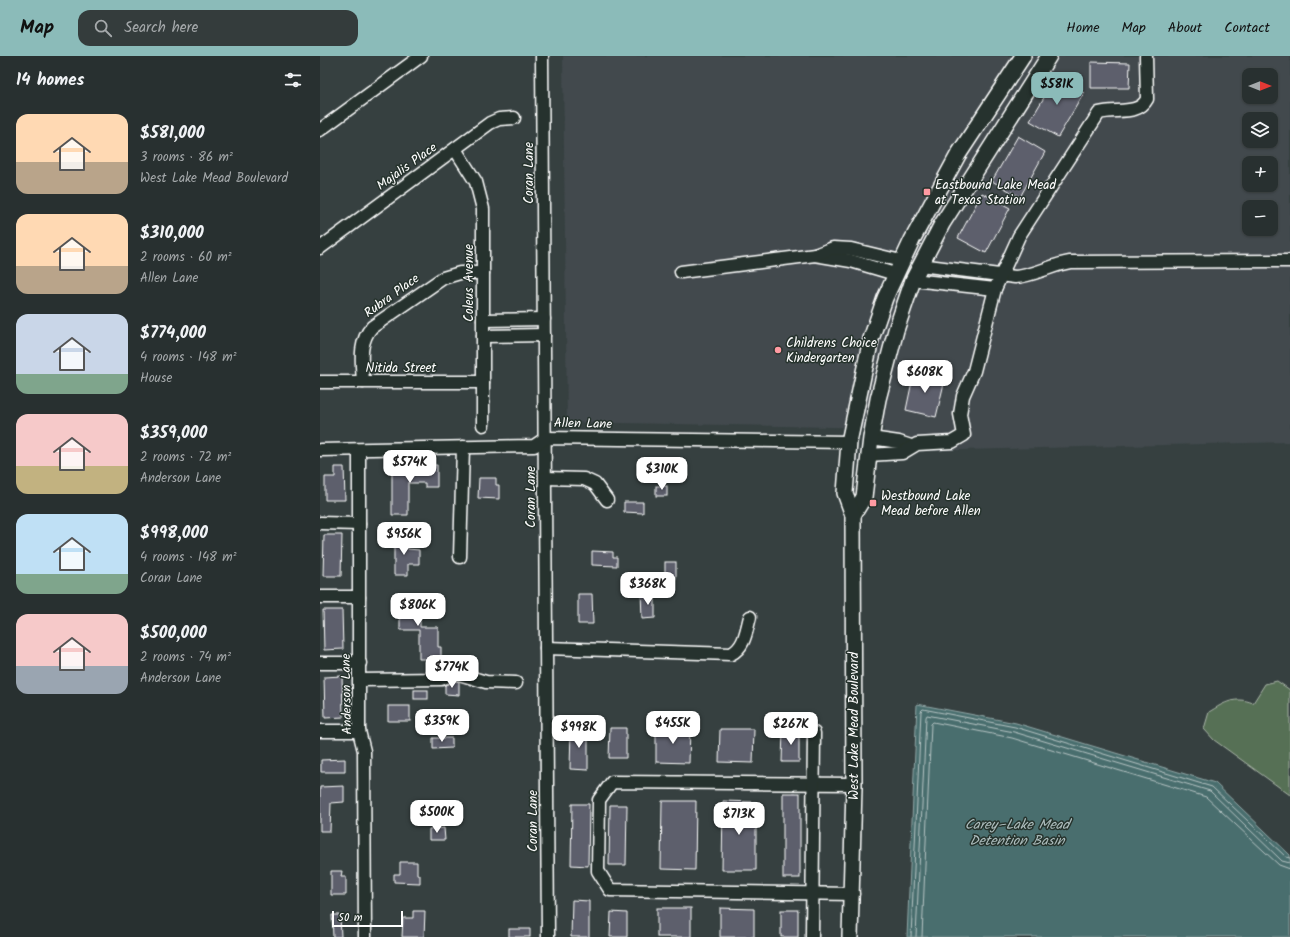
<!DOCTYPE html>
<meta charset="utf-8">
<style>
:root{--surface:#283030;--page:#343c3c;--text:#f1f3f6;--muted:#a5a9ab;--line:#444b4c;--accent:#8bbbb9}
body{margin:0;font-family:Kalam,sans-serif;background:var(--page);color:var(--text);height:100vh;display:flex;flex-direction:column;font-size:15px;white-space:nowrap}
*{box-sizing:border-box;margin:0}
p{font-size:13px;color:var(--muted)}
.icon{flex:none;width:22px;height:22px;fill:none;stroke:currentColor;stroke-width:2;stroke-linecap:round;stroke-linejoin:round}
.map{position:relative;flex:1;overflow:hidden}
.panel{display:flex;flex-direction:column;background:var(--surface);width:320px}
.panel>*{flex:none}
.needle{width:26px;rotate:90deg}
.tools{position:absolute;left:922px;top:12px;display:grid;gap:8px}
.tools a{display:grid;place-items:center;width:36px;height:36px;border-radius:8px;background:var(--surface);box-shadow:0 1px 3px #0004,0 0 0 1px var(--line);font-size:20px}
.scale{position:absolute;left:12px;bottom:10px;width:71px;box-sizing:border-box;padding-left:4px;border:2px solid #fff;border-top:0;font-size:11px;line-height:14px;white-space:nowrap;color:#fff;-webkit-text-stroke:3px #26332d;paint-order:stroke}
.price{position:absolute;translate:-50% -34px;padding:0 9px;border-radius:8px;background:#fff;color:#222;font-size:13px;line-height:26px;filter:drop-shadow(0 1px 2px #0008)}
.price::after{content:'';position:absolute;left:50%;top:24px;width:12px;height:9px;margin-left:-6px;background:inherit;clip-path:polygon(0 0,100% 0,50% 100%)}
.price.current{background:var(--accent);color:#111}
ul{padding:0;list-style:none}
li{display:flex;align-items:center;gap:12px;height:100px;padding:0 16px}
li span{display:grid;place-items:center;flex:none;width:112px;height:80px;border-radius:12px;color:#555}
li>.icon{margin-inline-start:auto}
span .icon{width:48px;height:48px;fill:#fffc;stroke-width:1}
li b{font-size:17px}
h2{display:flex;justify-content:space-between;align-items:center;height:48px;padding:0 16px;font-size:17px}
header{display:flex;align-items:center;gap:24px;box-sizing:border-box;height:56px;padding:0 20px;background:var(--accent);color:#111}
header strong{font-size:19px}
nav{display:flex;gap:22px;margin-inline-start:auto;font-size:14px}
.search{width:280px;height:36px;background:var(--page);display:flex;align-items:center;gap:10px;box-sizing:border-box;padding:0 14px;border-radius:12px;color:var(--muted);font-size:15px}
main{display:flex;flex:1;min-height:0}
.map>svg:first-child{display:block}
.built{fill:#42494d;fill-rule:evenodd}
.green{fill:#576f54;stroke:#abb7aa}
.water{fill:#4a6e6e;stroke:#92a8a8}
.lines{fill:none;stroke-linecap:round;stroke-linejoin:round}
.shore{stroke:#b7c5c5;stroke-width:1}
.building{fill:#5d5f6c;stroke:#fff}
.minor-casing{stroke:#fff;stroke-width:15}
.major-casing{stroke:#fff;stroke-width:18}
.minor{stroke:#26332d;stroke-width:12}
.major{stroke:#26332d;stroke-width:15}
.poi-dot{fill:#ff9aa2;stroke:#26332d;stroke-width:1.5}
.labels{text-anchor:middle;dominant-baseline:central;stroke-width:3;stroke-linejoin:round;paint-order:stroke}
.street-label{font-size:13px;fill:#fff;stroke:#26332d}
.poi-label{font-size:13px;fill:#fff;stroke:#26332d;text-anchor:start}
.water-label{font-size:14px;font-style:italic;fill:#aebebe;stroke:#26332d}
</style>
<header>
<strong>Map</strong>
<div class="search"><svg class="icon" aria-label="search" viewBox="0 0 24 24"><circle cx="10" cy="10" r="6"/><path d="M15 15l6 6"/></svg>Search here</div>
<nav><a>Home</a><a>Map</a><a>About</a><a>Contact</a></nav>
</header>
<main>
<section class="panel">
<h2>14 homes<svg class="icon" aria-label="filters" viewBox="0 0 24 24"><path d="M4 7h16M4 17h16"/><circle cx="9" cy="7" r="2"/><circle cx="15" cy="17" r="2"/></svg></h2>
<ul>
<li><span style="background:linear-gradient(#ffd9b3 60%,#b9a48a 0)"><svg class="icon" aria-label="home" viewBox="0 0 24 24"><path d="M3 11l9-7 9 7M6 9v11h12V9"/></svg></span><div><b>$581,000</b><p>3 rooms · 86 m²</p><p>West Lake Mead Boulevard</p></div></li>
<li><span style="background:linear-gradient(#ffd9b3 65%,#b9a48a 0)"><svg class="icon" aria-label="home" viewBox="0 0 24 24"><path d="M3 11l9-7 9 7M6 9v11h12V9"/></svg></span><div><b>$310,000</b><p>2 rooms · 60 m²</p><p>Allen Lane</p></div></li>
<li><span style="background:linear-gradient(#c9d6e8 75%,#7fa58c 0)"><svg class="icon" aria-label="home" viewBox="0 0 24 24"><path d="M3 11l9-7 9 7M6 9v11h12V9"/></svg></span><div><b>$774,000</b><p>4 rooms · 148 m²</p><p>House</p></div></li>
<li><span style="background:linear-gradient(#f6c9c9 65%,#c2b280 0)"><svg class="icon" aria-label="home" viewBox="0 0 24 24"><path d="M3 11l9-7 9 7M6 9v11h12V9"/></svg></span><div><b>$359,000</b><p>2 rooms · 72 m²</p><p>Anderson Lane</p></div></li>
<li><span style="background:linear-gradient(#bfe0f5 75%,#7fa58c 0)"><svg class="icon" aria-label="home" viewBox="0 0 24 24"><path d="M3 11l9-7 9 7M6 9v11h12V9"/></svg></span><div><b>$998,000</b><p>4 rooms · 148 m²</p><p>Coran Lane</p></div></li>
<li><span style="background:linear-gradient(#f6c9c9 65%,#9aa5b1 0)"><svg class="icon" aria-label="home" viewBox="0 0 24 24"><path d="M3 11l9-7 9 7M6 9v11h12V9"/></svg></span><div><b>$500,000</b><p>2 rooms · 74 m²</p><p>Anderson Lane</p></div></li>
</ul>
</section>
<div class="map">
<svg width="970" height="881" viewBox="0 0 970 881">
<rect width="100%" height="100%" fill="#364040"/>
<filter id="ink" filterUnits="userSpaceOnUse"><feTurbulence type="fractalNoise" baseFrequency=".025" numOctaves="2"/><feDisplacementMap in="SourceGraphic" scale="8" xChannelSelector="R" yChannelSelector="G"/><feConvolveMatrix kernelMatrix="1 2 1 2 8 2 1 2 1" color-interpolation-filters="sRGB"/></filter>
<g filter="url(#ink)">
<path class="built" d="M243,0H970V386L558,396L564,372L247,366ZM929,19H951V41H929ZM929,63H951V85H929ZM929,107H951V129H929ZM929,151H951V173H929Z"/>
<path class="green" d="M957,625L970,634V739L894,684L884,673L889,656C905,646 915,640 933,647L945,628Z"/>
<path class="water" d="M597,648L696,667L895,727L970,799V881H587Z"/>
<g class="lines">
<g class="shore">
<path d="M591,881L601,655L603,653L695,671L892,731L966,801L970,802"/>
<path d="M596,881L606,661L607,659L694,676L890,735L962,805L970,807"/>
<path d="M602,881L611,668L613,666L692,682L886,741L959,809L970,813"/>
</g>
</g>
<g class="building">
<path d="M771,6L810,7L809,32H771Z"/>
<path d="M738,18L747,23L745,26L764,37L738,81L710,65Z"/>
<path d="M698,80L725,96L700,141L672,125Z"/>
<path d="M662,137L690,152L666,197L638,182Z"/>
<path d="M594,316L625,323L616,361L586,354Z"/>
<path d="M117,409V431H105V427H88V459H72V410Z"/>
<path d="M15,411H24L25,444H5V421H15Z"/>
<path d="M159,422H176V429H179V443L158,442Z"/>
<rect x="336" y="430" width="11" height="10"/>
<path d="M304,446H323V457L304,456Z"/>
<path d="M4,479H22L21,520H3Z"/>
<path d="M74,480H88V493L99,494V508H88V519H74Z"/>
<path d="M272,495L293,496V501H297V510L272,509Z"/>
<rect x="345" y="506" width="11" height="16"/>
<path d="M321,536H330V542H335V562L322,563Z"/>
<path d="M258,538H272L273,568H258Z"/>
<path d="M73,540H95V551H100V571H118V591H121V603H99V574H80V553H73Z"/>
<path d="M3,554H22L23,593L4,594Z"/>
<path d="M22,620L23,661L5,662L4,621Z"/>
<path d="M136,625L139,626V639L125,638V629Z"/>
<rect x="94" y="634" width="14" height="9"/>
<rect x="68" y="650" width="22" height="15"/>
<path d="M251,672H268V714L250,713Z"/>
<path d="M290,672H306V702H289Z"/>
<path d="M336,672H370L369,707L336,706Z"/>
<path d="M400,673H434L433,707L399,706Z"/>
<path d="M463,673H479V706H462Z"/>
<path d="M113,682H132V692L113,693Z"/>
<path d="M25,703V716H1V704Z"/>
<path d="M24,730V746L11,747L10,775H0V731Z"/>
<rect x="463" y="737" width="17" height="85"/>
<path d="M342,745H376L375,814L341,813Z"/>
<path d="M403,745L436,746V814H402Z"/>
<path d="M252,748H269L268,810L251,809Z"/>
<path d="M290,749H307L306,809H289Z"/>
<path d="M124,772L125,784H109V773Z"/>
<path d="M80,806H97V818L100,819V827L74,826V818H80Z"/>
<path d="M11,815H22L21,821H26V839H11Z"/>
<path d="M252,844L269,845V881H251Z"/>
<rect x="337" y="852" width="34" height="29"/>
<path d="M400,852L434,853V881H400Z"/>
<rect x="461" y="854" width="17" height="27"/>
<path d="M93,855H105L104,881H82L83,862H93Z"/>
<path d="M291,856L307,857V881H290Z"/>
<path d="M12,859H20L21,881H13Z"/>
<rect x="189" y="873" width="21" height="8"/>
</g>
<g class="lines">
<defs>
<g id="minor">
<path d="M222,0L228,881"/>
<path d="M0,74L101,0"/>
<path d="M135,93L156,126L163,153V369"/>
<path d="M0,192L170,67L179,63L194,62"/>
<path d="M495,199L531,205L575,218"/>
<path d="M600,209L695,221C714,220 731,209 750,206L970,205"/>
<path d="M361,216L495,199L513,192L531,193L581,205"/>
<path d="M593,224L675,233"/>
<path d="M163,264L224,263"/>
<path d="M163,280L224,279"/>
<path d="M0,326H163"/>
<path d="M43,326C42,307 38,286 52,271L123,222L140,217H163"/>
<path d="M551,382L579,386L591,390"/>
<path d="M0,394L214,390L226,382L529,386"/>
<path d="M39,394V675L44,695L45,881"/>
<path d="M548,399L582,397L597,388L632,386L644,379L640,358L643,340L654,315L675,233L699,180L779,57C795,52 818,60 827,43L826,0"/>
<path d="M225,422L264,423L275,428L287,444"/>
<path d="M0,467L39,468"/>
<path d="M140,501L143,391"/>
<path d="M0,541H39"/>
<path d="M226,592L411,598C425,591 426,575 430,561"/>
<path d="M0,607H40"/>
<path d="M40,624L121,623L136,617L166,626L196,627"/>
<path d="M0,675H39"/>
<path d="M533,838L290,834L278,815L279,744L292,726L534,728"/>
<path d="M492,881L494,677"/>
</g>
<g id="major">
<path d="M533,459L544,441L551,382L558,343L576,274L593,224L622,168L729,0"/>
<path d="M530,881L534,731L533,459L525,437L529,386L551,283L565,242L592,184L638,99L703,0"/>
</g>
</defs>
<use href="#minor" class="minor-casing"/>
<use href="#major" class="major-casing"/>
<use href="#minor" class="minor"/>
<use href="#major" class="major"/>
</g>
</g>
<g class="poi-dot">
<rect x="603" y="132" width="8" height="8" rx="2"/>
<circle cx="458" cy="294" r="4"/>
<rect x="549" y="443" width="8" height="8" rx="2"/>
</g>
<g class="labels">
<g class="street-label">
<text transform="translate(87 111) rotate(-36)">Majalis Place</text>
<text transform="translate(209 117) rotate(-90)">Coran Lane</text>
<text transform="translate(149 227) rotate(-90)">Coleus Avenue</text>
<text transform="translate(72 240) rotate(-36)">Rubra Place</text>
<text x="81" y="312">Nitida Street</text>
<text transform="translate(263 368) rotate(1)">Allen Lane</text>
<text transform="translate(211 441) rotate(-90)">Coran Lane</text>
<text transform="translate(27 638) rotate(-91)">Anderson Lane</text>
<text transform="translate(534 670) rotate(-90)">West Lake Mead Boulevard</text>
<text transform="translate(213 765) rotate(-90)">Coran Lane</text>
</g>
<g class="poi-label">
<text x="615" y="129">Eastbound Lake Mead<tspan x="615" dy="15">at Texas Station</tspan></text>
<text x="466" y="287">Childrens Choice<tspan x="466" dy="15">Kindergarten</tspan></text>
<text x="561" y="440">Westbound Lake<tspan x="561" dy="15">Mead before Allen</tspan></text>
</g>
<g class="water-label">
<text x="697" y="769">Carey–Lake Mead<tspan x="697" dy="16">Detention Basin</tspan></text>
</g>
</g>
</svg>
<div class="tools">
<a><svg class="needle" viewBox="-14 -14 28 28"><path d="M0-13l5 13h-10z" fill="#e53935"/><path d="M0 13l5-13h-10z" fill="#a5a9ab"/></svg></a>
<a><svg class="icon" aria-label="layers" viewBox="0 0 24 24"><path d="M12 4l9 5-9 5-9-5zM3 14l9 5 9-5"/></svg></a>
<a>+</a>
<a>−</a>
</div>
<div class="scale">50 m</div>
<b class="price current" style="left:737px;top:50px">$581K</b>
<b class="price" style="left:605px;top:338px">$608K</b>
<b class="price" style="left:90px;top:428px">$574K</b>
<b class="price" style="left:342px;top:435px">$310K</b>
<b class="price" style="left:84px;top:500px">$956K</b>
<b class="price" style="left:328px;top:550px">$368K</b>
<b class="price" style="left:98px;top:571px">$806K</b>
<b class="price" style="left:132px;top:633px">$774K</b>
<b class="price" style="left:122px;top:687px">$359K</b>
<b class="price" style="left:353px;top:689px">$455K</b>
<b class="price" style="left:471px;top:690px">$267K</b>
<b class="price" style="left:259px;top:693px">$998K</b>
<b class="price" style="left:117px;top:778px">$500K</b>
<b class="price" style="left:419px;top:780px">$713K</b>
</div>
</main>
